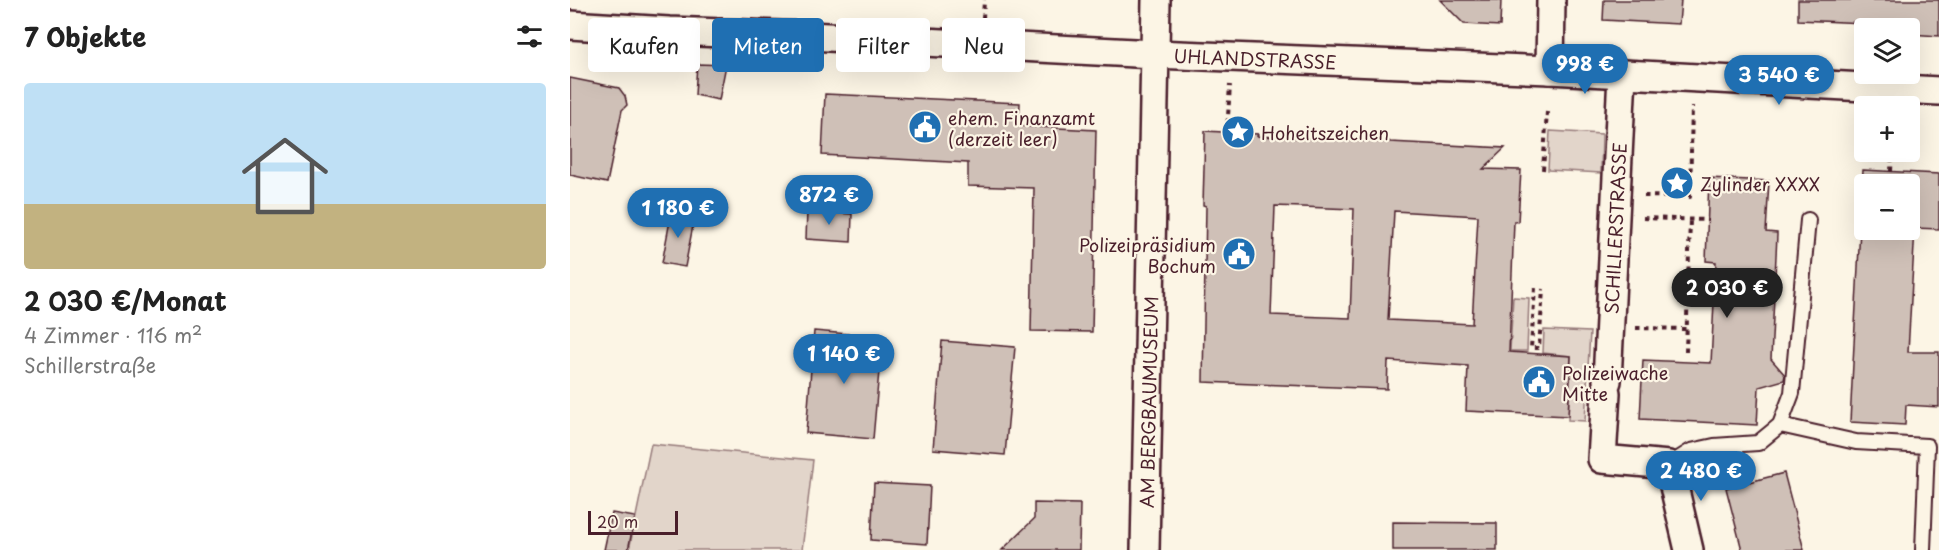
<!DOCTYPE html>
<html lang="de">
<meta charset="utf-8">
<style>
:root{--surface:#fff;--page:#f6f6f6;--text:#222;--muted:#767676;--accent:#1f6fb2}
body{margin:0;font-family:"Playpen Sans",sans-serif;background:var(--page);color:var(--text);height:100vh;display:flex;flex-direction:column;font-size:22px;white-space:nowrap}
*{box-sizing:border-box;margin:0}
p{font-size:20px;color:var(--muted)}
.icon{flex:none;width:33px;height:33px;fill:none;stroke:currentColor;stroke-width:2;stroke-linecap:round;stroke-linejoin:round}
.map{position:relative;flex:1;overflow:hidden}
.details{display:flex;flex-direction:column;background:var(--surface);width:570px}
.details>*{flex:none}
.hud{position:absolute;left:18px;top:18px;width:570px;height:54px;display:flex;gap:12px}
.controls{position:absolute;left:1284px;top:18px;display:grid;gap:12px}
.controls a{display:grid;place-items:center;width:66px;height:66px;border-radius:6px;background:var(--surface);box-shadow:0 6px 24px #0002;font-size:30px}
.scale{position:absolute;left:18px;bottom:15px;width:90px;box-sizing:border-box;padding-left:6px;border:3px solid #4a1f2b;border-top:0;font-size:16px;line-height:21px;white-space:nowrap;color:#4a1f2b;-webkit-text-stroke:4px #fcf5e5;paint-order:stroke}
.price{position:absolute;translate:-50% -51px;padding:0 14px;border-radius:21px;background:var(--accent);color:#fff;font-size:20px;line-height:39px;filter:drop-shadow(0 2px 3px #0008)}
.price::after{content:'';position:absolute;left:50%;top:36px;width:18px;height:14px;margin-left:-9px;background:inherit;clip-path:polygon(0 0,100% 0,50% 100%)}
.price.on{background:#222;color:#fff}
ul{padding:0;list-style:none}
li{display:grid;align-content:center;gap:12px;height:318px;padding:0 24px}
li span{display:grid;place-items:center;height:186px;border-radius:6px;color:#555}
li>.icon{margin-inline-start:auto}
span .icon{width:108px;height:108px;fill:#fffc;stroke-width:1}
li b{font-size:26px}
h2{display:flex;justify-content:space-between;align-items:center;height:72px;padding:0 24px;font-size:26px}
.pill{padding:0 21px;border-radius:6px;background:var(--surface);box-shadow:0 6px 24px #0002;font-size:21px;line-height:54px}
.pill.on{background:var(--accent);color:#fff}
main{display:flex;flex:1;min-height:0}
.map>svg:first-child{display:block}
.green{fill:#e2d5ca;stroke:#967a7a;stroke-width:1.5}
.building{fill:#cfc0b7;stroke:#4a1f2b;stroke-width:1.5;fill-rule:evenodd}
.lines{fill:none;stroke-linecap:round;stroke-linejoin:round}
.lane-casing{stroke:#4a1f2b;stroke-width:18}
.street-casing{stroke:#4a1f2b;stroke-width:32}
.path{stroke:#4a1f2b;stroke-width:4;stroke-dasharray:4.5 4.5;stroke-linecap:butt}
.lane{stroke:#fcf5e5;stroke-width:14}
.street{stroke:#fcf5e5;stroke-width:27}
.labels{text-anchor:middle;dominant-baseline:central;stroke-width:4.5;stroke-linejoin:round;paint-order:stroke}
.street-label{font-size:18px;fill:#4a1f2b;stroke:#fcf5e5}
.poi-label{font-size:18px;fill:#4a1f2b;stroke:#fcf5e5;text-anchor:start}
</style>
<main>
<section class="details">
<h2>7 Objekte<svg class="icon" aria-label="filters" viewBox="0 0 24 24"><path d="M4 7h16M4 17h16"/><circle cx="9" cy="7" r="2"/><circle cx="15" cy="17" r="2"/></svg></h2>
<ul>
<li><span style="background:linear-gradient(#bfe0f5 65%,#c2b280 0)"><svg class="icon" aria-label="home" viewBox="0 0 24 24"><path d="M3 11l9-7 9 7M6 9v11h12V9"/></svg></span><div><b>2 030 €/Monat</b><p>4 Zimmer · 116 m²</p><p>Schillerstraße</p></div></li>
</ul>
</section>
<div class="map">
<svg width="1369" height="550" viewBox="0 0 1369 550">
<rect width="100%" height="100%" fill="#fcf5e5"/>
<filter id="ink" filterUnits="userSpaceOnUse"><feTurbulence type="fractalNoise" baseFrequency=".0167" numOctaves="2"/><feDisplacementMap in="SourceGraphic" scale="12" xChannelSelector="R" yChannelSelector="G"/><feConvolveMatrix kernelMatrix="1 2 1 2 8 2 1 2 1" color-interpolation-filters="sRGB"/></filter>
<g filter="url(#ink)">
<g class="green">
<path d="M980,131L1032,134L1031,173L978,170Z"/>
<path d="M943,297L959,298L957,351H940Z"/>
<path d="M974,330L1020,332L1015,421L998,420L1001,356L973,353Z"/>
<path d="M81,444L243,460L232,550H59Z"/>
</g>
<g class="building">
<path d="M870,0H931L930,26L894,24Z"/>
<path d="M1034,0H1111L1109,24L1033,20Z"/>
<path d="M1228,0H1369V36L1340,34L1339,25L1228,20Z"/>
<path d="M127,64L156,65L149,100L125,95Z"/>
<path d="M0,78L49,88L55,96L57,105L52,110L37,183L0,175Z"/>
<path d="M255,94L450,103L449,126L526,130L522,332L461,331L464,188L398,186V163L252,155Z"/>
<path d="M635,131L688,134L687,136L794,141L801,137L807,142L815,137L820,142L935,148L913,169L951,170L948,222L944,221L939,352L1001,356L998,416L896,411L898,366L818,361L817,389L633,382L636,206L633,205ZM705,206L784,209L780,318L701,315ZM824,211L908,216L902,324L818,320Z"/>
<path d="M1293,170L1369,174V229L1345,228L1338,352H1369V407L1336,405L1335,425L1280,422ZM1294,184H1340V230H1294Z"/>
<path d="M1139,178L1199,181L1196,232L1207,233V235L1201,359L1215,375L1214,380L1189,387L1187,425L1070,419L1073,360L1141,363L1146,262L1136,261Z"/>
<path d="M102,210L125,215L115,267L92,263Z"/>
<path d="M237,211L282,214L281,242L236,239Z"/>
<path d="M244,331L312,337L303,439L236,433Z"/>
<path d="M372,341L445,347L435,455L363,449Z"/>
<path d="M1214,473L1234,550H1172L1156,488Z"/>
<path d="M304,483L360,486L357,544L301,540Z"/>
<path d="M464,503L510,504L509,550H432L464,519Z"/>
<path d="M42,513L65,517L58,550H34Z"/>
<path d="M823,522L927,523V550H823Z"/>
</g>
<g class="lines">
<defs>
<g id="lane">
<path d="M1210,425L1286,442L1357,446L1353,550"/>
<path d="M1099,465L1121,451L1144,446L1188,443L1210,425L1222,393L1238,220"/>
</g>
<g id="street">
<path id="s1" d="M0,25L99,31L239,36L584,54L980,70L1369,91"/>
<path d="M980,70L981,0"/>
<path id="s2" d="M1037,381L1052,75"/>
<path d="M1036,393L1032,459L1099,465L1119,550"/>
<path id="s3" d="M575,550L586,0"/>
</g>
</defs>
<use href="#lane" class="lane-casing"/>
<use href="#street" class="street-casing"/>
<g class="path">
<path d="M413,18L414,0"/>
<path d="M657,132L660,85"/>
<path d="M973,170L977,112"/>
<path d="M1321,171L1322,152"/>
<path d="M1074,196L1120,197L1122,106"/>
<path d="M1073,218L1138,220"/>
<path d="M965,288L961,348H969L973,289"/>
<path d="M1066,328L1117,329"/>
<path d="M1116,352L1120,219"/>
</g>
<use href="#lane" class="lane"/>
<use href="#street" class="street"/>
</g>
</g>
<defs>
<symbol id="civic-disc" viewBox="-11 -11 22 22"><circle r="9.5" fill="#1f6fb2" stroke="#fcf5e5"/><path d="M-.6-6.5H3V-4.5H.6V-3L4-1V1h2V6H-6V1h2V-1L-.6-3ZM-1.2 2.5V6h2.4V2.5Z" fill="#fff"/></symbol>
<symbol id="sight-disc" viewBox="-11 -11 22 22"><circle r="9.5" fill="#1f6fb2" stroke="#fcf5e5"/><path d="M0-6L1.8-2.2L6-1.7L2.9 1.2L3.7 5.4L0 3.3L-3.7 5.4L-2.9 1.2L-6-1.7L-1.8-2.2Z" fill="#fff"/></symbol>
</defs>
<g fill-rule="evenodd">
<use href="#civic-disc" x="336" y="108" width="38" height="38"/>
<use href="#sight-disc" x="649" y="113" width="38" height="38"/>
<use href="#sight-disc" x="1088" y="164" width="38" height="38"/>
<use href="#civic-disc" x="650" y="235" width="38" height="38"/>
<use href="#civic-disc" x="950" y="363" width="38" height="38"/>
</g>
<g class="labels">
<g class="street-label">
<text stroke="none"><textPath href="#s1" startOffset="686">UHLANDSTRASSE</textPath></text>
<text stroke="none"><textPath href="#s2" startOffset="153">SCHILLERSTRASSE</textPath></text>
<text stroke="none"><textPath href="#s3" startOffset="148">AM BERGBAUMUSEUM</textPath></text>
</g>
<g class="poi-label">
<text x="378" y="117">ehem. Finanzamt<tspan x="378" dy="21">(derzeit leer)</tspan></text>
<text x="691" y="132">Hoheitszeichen</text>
<text x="1130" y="183">Zylinder XXXX</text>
<text x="646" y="244" text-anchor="end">Polizeipräsidium<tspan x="646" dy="21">Bochum</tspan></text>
<text x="992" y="372">Polizeiwache<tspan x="992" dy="21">Mitte</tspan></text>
</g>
</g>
</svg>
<div class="controls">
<a><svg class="icon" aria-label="layers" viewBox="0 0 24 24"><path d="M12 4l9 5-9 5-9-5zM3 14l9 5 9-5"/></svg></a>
<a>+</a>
<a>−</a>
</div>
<div class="scale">20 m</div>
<b class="price" style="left:1015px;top:95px">998 €</b>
<b class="price" style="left:1209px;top:106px">3 540 €</b>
<b class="price" style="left:259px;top:226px">872 €</b>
<b class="price" style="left:108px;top:239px">1 180 €</b>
<b class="price on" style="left:1157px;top:319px">2 030 €</b>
<b class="price" style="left:274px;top:385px">1 140 €</b>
<b class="price" style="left:1131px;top:502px">2 480 €</b>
<div class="hud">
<a class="pill">Kaufen</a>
<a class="pill on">Mieten</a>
<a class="pill">Filter</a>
<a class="pill">Neu</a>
</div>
</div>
</main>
